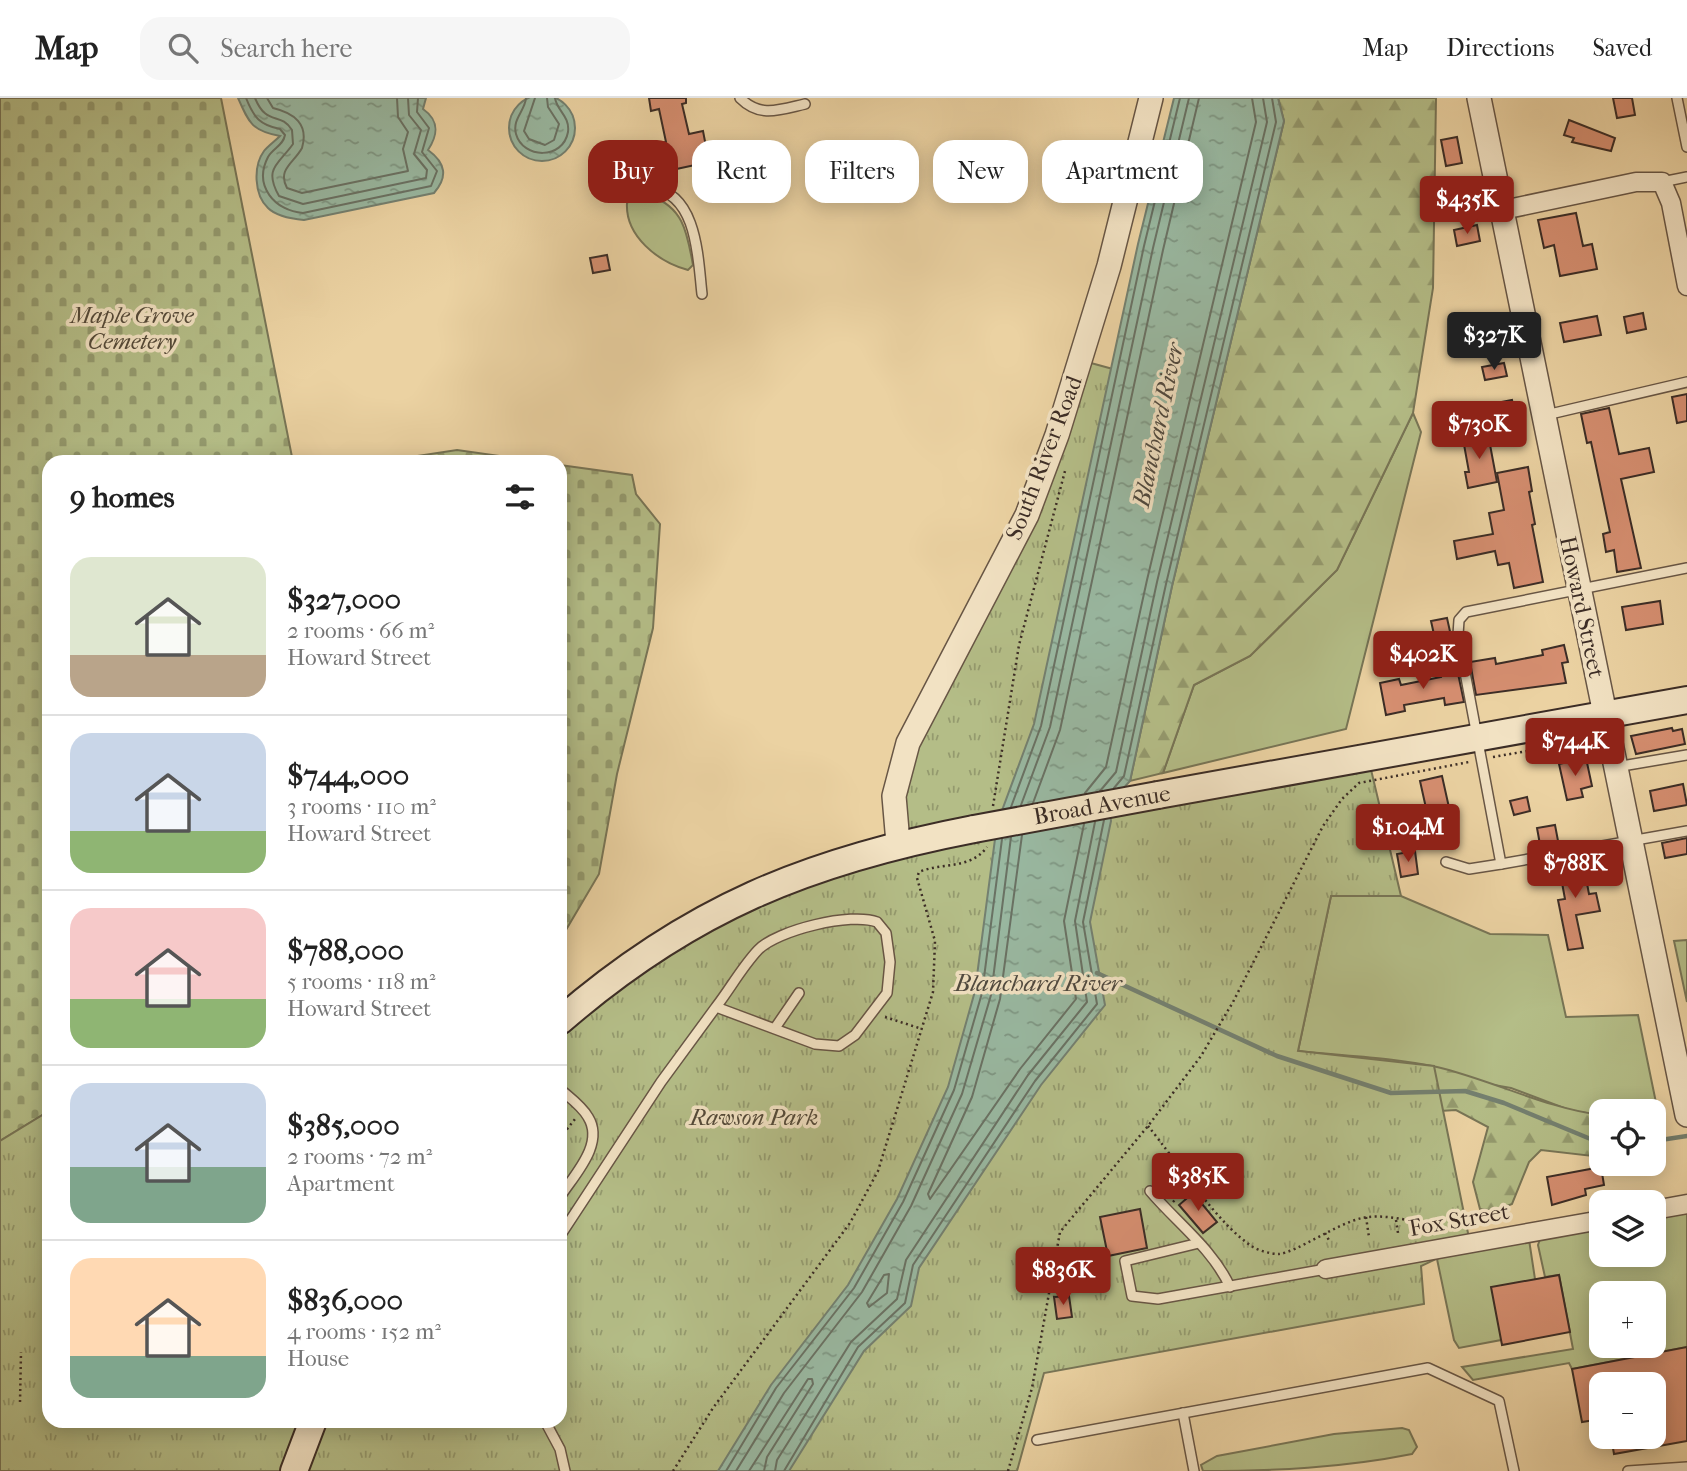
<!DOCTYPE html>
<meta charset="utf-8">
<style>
:root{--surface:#fff;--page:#f6f6f6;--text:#222;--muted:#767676;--line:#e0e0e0;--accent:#8f2418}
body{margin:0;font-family:"IM FELL French Canon",serif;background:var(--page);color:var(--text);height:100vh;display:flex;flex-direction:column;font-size:26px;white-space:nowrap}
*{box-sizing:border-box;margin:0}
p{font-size:23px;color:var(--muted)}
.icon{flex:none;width:38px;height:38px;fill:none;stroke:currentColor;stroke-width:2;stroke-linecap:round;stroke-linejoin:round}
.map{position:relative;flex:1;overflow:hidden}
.details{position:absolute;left:42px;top:357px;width:525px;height:973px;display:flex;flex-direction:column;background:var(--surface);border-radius:21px;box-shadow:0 4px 18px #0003}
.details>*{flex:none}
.guide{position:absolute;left:588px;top:42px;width:665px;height:63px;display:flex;gap:14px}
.fabs{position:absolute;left:1589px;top:1001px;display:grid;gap:14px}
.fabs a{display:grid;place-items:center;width:77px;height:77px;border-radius:14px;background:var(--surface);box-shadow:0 4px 18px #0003;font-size:35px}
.price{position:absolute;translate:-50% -60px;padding:0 16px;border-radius:7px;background:var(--accent);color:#fff;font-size:23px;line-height:46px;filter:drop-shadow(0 2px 4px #0008)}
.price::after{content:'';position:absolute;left:50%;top:42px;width:21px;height:16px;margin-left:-10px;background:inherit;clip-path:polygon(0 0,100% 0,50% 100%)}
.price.active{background:#222;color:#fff}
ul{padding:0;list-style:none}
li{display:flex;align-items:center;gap:21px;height:175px;padding:0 28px}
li+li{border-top:2px solid var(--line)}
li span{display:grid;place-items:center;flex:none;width:196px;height:140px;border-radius:21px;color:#555}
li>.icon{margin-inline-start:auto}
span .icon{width:84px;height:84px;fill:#fffc;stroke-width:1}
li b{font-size:30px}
h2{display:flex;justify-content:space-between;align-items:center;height:84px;padding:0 28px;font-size:30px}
.chip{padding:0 24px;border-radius:21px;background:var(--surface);box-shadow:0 4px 18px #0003;font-size:24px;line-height:63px}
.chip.active{background:var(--accent);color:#fff}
header{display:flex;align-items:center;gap:42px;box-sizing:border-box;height:98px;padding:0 35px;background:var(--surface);border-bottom:2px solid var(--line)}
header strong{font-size:33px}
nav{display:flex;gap:38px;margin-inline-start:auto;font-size:24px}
.search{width:490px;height:63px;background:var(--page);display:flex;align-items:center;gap:18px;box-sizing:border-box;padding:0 24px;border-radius:21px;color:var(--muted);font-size:26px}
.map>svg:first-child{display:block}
.green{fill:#b4bd87;stroke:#787556;stroke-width:2;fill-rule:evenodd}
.forest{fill:url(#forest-firs);stroke:#787556;stroke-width:2}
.cemetery{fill:url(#cemetery-stones);stroke:#787556;stroke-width:2}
.park{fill:url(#park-tufts);stroke:#787556;stroke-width:2}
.water{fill:url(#water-ripples);stroke:#748070;stroke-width:2}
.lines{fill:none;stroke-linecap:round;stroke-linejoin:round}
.shore{stroke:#6a7264;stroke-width:2}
.stream{stroke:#748070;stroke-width:4.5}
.building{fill:#d58e70;stroke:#3c2d26;stroke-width:2}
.service-casing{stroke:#685645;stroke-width:12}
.minor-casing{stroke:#685645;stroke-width:21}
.tertiary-casing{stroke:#685645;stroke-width:26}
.secondary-casing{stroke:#3c2d26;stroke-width:30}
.path{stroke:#3c2d26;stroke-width:2.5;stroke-dasharray:2 3.5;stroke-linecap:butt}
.service{stroke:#f2e2c3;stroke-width:9}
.minor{stroke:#f2e2c3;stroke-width:18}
.tertiary{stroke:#f2e2c3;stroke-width:23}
.secondary{stroke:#f2e2c3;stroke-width:26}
.secondary-bridge-casing{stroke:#3c2d26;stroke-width:30;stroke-linecap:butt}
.secondary-bridge{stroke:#f2e2c3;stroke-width:26}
.labels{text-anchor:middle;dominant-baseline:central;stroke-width:7;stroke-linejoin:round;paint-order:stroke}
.park-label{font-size:23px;font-style:italic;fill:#544a39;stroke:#f2e2c3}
.street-label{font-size:23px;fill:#3c2d26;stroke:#f2e2c3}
.water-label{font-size:24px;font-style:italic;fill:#4f493f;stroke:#f2e2c3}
</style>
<header>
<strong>Map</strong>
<div class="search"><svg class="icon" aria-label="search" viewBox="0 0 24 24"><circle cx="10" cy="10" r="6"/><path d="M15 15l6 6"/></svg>Search here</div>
<nav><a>Map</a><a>Directions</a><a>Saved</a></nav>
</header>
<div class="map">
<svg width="1687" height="1373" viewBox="0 0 1687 1373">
<defs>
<pattern id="forest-firs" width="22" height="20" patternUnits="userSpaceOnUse" patternTransform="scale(1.75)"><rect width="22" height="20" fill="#b4bd87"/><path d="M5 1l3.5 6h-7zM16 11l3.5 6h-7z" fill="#949a6e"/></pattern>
<pattern id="cemetery-stones" width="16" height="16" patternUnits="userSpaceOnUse" patternTransform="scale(1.75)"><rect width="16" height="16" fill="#b4bd87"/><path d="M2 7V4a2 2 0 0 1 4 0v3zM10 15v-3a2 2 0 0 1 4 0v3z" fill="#949a6e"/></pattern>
<pattern id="park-tufts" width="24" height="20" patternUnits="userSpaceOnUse" patternTransform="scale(1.75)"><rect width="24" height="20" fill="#b4bd87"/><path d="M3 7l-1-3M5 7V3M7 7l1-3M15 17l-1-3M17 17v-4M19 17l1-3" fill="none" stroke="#949a6e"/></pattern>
<pattern id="water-ripples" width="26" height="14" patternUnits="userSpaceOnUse" patternTransform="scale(1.75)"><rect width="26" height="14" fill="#99b8a1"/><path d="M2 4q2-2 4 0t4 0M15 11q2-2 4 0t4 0" fill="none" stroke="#7e9683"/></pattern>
</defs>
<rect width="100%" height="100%" fill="#ebd2a2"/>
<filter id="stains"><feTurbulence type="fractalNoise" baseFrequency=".00286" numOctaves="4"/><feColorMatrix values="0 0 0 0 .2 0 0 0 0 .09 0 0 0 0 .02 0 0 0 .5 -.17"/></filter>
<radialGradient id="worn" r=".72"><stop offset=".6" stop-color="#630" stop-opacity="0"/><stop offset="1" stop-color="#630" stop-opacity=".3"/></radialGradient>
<g class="green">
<path d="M651,98C684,110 687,135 693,167L688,172C658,164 625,138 627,105L635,100Z"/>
<path d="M1413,315L1421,334L1346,631L1163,675L1194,587L1250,558L1337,472Z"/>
<path d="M1331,798H1401L1490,836L1548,837L1566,919L1638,917L1660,1024L1654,1023V1013H1601V1017L1572,1013L1511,990L1298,953Z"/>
<path d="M1687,842V904L1674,843Z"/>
<path d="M1654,1112L1687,1113V1249L1572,1271L1569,1265L1473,1282L1462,1269L1573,1251L1559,1177L1545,1179L1538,1147L1543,1132L1601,1122V1157H1654ZM1601,1195H1654V1248H1601Z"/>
<path d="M1528,1135L1535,1181L1501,1242L1459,1250L1454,1242L1437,1161L1470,1145Z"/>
<path d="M1402,1330L1409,1332L1417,1349L1412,1356C1342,1370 1274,1373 1203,1373L1201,1367L1217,1358L1334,1336Z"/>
</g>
<g class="forest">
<path d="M1278,0H1436L1433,190L1413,315L1337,472L1250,558L1194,587L1163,675L1130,683L1172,488L1284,23Z"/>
<path d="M1298,953C1343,958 1392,959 1437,969C1492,982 1545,1010 1601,1017V1059L1541,1052L1529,1064L1512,1106L1495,1113L1480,1111L1473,1084L1488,1029L1456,1012L1373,1017Z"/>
</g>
<g class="cemetery">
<path d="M0,0H221L293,364H49V1013L0,1043Z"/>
<path d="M457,352L541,364H378Z"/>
<path d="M560,367L632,377L636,396L660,426L653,530L617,676L599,776L560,842Z"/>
</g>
<path class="park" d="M1080,262L1164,285L1076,712L1368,659L1401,798H1331L1298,953L1434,968L1470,1145L1421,1168L1424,1206L1044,1275L1017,1373H0V1043L49,1013V1323H560V929L729,807L898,745L894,698L1027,417Z"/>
<g class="water">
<circle cx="542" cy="30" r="33"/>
<path d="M238,0H426L423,11C440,23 438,37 428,52C446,65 448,79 434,95L304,122C293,121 276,118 268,110C254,97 253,68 264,53C268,48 275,43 280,38C252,33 249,25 238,0Z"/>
<path d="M1174,0H1278L1284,23L1172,488L1130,683L1109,706L1111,723L1090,824L1105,907L1041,987L919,1170L911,1208L864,1253L789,1373H718L771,1287L848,1187L897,1101L948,989L975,893L997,726L1034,626L1138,146Z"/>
</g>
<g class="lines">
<g class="shore">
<path d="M246,0C254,20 260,27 280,31L285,37C283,48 273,50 268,59C253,88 275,113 303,115L431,88L437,73L422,54L429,30L417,14L418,0"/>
<path d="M255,0C267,29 280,13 292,32L293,46C279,66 263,70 279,98L303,106L426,80L427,72L414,56L421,32L409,17L408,0"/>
<path d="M267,0L273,10C294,15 309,26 302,50C294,65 277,71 287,90L302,95L408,73L403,51L408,34L398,19L397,0"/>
<path d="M526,0C525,13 512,21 516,36C523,61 563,62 568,34C570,18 557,13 555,0"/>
<path d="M535,0L524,33L529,41L545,47L554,42L559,26L548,9L547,0"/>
<path d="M1114,690L1124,678L1166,486L1276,24L1272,0"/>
<path d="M1100,693L1116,674L1157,484L1267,24L1263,0"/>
<path d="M1085,695L1106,669L1147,482L1256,24L1252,0"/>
<path d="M1033,705L1060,632L1163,152L1199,0"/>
<path d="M1021,707L1050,629L1153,150L1189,0"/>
<path d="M1011,709L1041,628L1144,148L1180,0"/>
<path d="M1022,737L1000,901L972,999L928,1096L930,1101L1020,971L1076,901L1064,823L1084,726"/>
<path d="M889,1176L887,1195L869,1209L867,1205L884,1177Z"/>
<path d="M726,1373L776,1290L854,1190L903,1104L954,992L982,895L1002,741"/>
<path d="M736,1373L784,1295L862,1194L911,1108L962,996L991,897L1011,739"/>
<path d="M749,1373L808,1281H812L813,1286L767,1359L764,1373"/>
<path d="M775,1373L777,1362L851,1244L897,1201L906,1162L1028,977L1087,904L1075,823L1095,724"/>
<path d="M784,1373L858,1249L905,1205L913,1167L1035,983L1097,906L1083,824L1104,722"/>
</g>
<g class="stream">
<path d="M1097,875L1277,958L1391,995L1465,993L1504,1005L1593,1042H1601"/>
<path d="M1654,1043L1687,1038"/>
</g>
</g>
<g class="building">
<path d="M649,0H686V5L682,6L689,36L703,33L709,64L644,78L638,49L666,44L659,11L651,13Z"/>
<path d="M1613,0H1632L1635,17L1617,20Z"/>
<path d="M1569,22L1615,40L1611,53L1572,44L1574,40L1564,37Z"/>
<path d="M1457,39L1462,65L1446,68L1441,42Z"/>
<path d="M1576,115L1583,148L1592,146L1597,171L1560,178L1554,147L1544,150L1538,122Z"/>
<path d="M1477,127L1480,143L1457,148L1454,132Z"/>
<path d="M607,157L610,172L593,175L590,160Z"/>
<path d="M1643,215L1646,231L1627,235L1624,219Z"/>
<path d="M1597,218L1601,237L1564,244L1560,225Z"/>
<path d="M1504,265L1507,278L1485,282L1482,269Z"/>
<path d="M1687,296V323L1677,325L1672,299Z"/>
<path d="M1512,302L1516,321L1490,326L1486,307Z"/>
<path d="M1609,310L1619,356L1649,350L1654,374L1621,381L1641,470L1617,474L1614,452L1606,454L1603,436L1610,434L1591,344L1587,345L1581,316Z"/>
<path d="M1488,336L1497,384L1468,390L1465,374H1469L1463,341Z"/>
<path d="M1528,369L1532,393L1529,394L1535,426L1532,427L1543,484L1514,490L1509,465L1498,467L1495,453L1457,461L1454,443L1493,436L1489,415L1504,412L1497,375Z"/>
<path d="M1660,503L1663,526L1626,532L1622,509Z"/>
<path d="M1447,520L1451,538L1435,541L1431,523Z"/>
<path d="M1564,547L1568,564L1562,565L1566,585L1476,597L1470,564L1495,560L1496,566L1543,557L1542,552Z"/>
<path d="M1456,566L1464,604L1445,607L1444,600L1404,607L1405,613L1386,617L1380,585L1399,581L1401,587L1441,579L1439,569Z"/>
<path d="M1672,630L1673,633L1682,631L1685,646L1636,656L1631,638Z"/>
<path d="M1586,660L1592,688L1581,691L1583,699L1567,702L1559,666Z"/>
<path d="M1442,678L1450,714L1428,719L1420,683Z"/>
<path d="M1683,686L1687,707L1654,713L1650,693Z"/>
<path d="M1527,699L1530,713L1514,717L1510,703Z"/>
<path d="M1555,727L1559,748L1541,752L1537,730Z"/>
<path d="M1687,740V756L1665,760L1662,745Z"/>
<path d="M1415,753L1418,776L1401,779L1397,756Z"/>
<path d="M1582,759L1589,796L1596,795L1600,813L1576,817L1583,850L1568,852L1558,802L1565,801L1558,763Z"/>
<path d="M1601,1069L1604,1087L1585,1091L1586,1097L1552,1107L1547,1079Z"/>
<path d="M1193,1095L1217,1124L1203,1135L1179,1107Z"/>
<path d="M1140,1111L1147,1150L1108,1158L1100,1119Z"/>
<path d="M1559,1177L1570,1234L1502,1247L1491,1189Z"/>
<path d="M1069,1198L1072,1219L1057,1221L1054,1199Z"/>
<path d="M1687,1249V1343L1614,1356L1611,1339H1654V1286H1601V1321L1582,1324L1572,1271Z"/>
</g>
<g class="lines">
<defs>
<g id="service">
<path d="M740,0C760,20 779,12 805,6"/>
<path d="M1677,0L1687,49"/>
<path d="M1662,84L1687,79"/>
<path d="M615,98C625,96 642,89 652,90C698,96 698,162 702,196"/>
<path d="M1546,317L1687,284"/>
<path d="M1687,470L1466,514L1459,522L1458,537L1501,766L1687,733"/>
<path d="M1616,669L1687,657"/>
<path d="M1446,764L1469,771L1501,766"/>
<path d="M775,930L799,895"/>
<path d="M560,991C569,999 582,1008 588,1019C605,1046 574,1077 560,1099"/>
<path d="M1150,1093C1176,1124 1213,1151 1230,1189"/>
<path d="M560,1138L661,984L716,909C730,891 742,869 758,852C777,832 852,814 877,824L886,835L890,864L887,895L855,937L839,948L815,946L716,909"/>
<path d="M1199,1145L1125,1163L1132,1198L1158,1201L1326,1171"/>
<path d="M1183,1315L1194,1373"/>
<path d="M545,1323L560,1351L565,1373"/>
<path d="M1037,1342L1428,1270L1499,1303L1514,1373"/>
<path d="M1628,1373L1687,1369"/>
</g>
<g id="minor">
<path d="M1503,112L1636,84H1662L1671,105L1687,188"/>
<path d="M1654,1112L1687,1106"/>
<path d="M1326,1171L1601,1122"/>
</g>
<g id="tertiary">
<path d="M1479,0L1687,1017"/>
<path d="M898,745L894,698L908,645L1027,417L1057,337L1109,168L1151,0"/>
</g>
<g id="secondary">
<path d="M1158,697L1687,602"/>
<path d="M560,923C689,811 808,763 974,731"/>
<path d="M294,1373L313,1323"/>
</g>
</defs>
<use href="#service" class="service-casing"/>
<use href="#minor" class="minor-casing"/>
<use href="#tertiary" class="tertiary-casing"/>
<use href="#secondary" class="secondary-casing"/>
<g class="path">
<path d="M1493,659L1590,642"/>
<path d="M993,708L1019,547L1065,373"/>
<path d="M885,919L922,931"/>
<path d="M1148,1028C1175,1061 1219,1128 1253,1149C1260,1153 1271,1156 1279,1156C1297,1154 1336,1126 1362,1120C1381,1116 1407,1121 1425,1127L1431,1137"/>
<path d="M560,1040L575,1021"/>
<path d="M1173,1104L1192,1083"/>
<path d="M1366,1119L1369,1139"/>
<path d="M1396,1122L1398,1135"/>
<path d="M1412,1134L1413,1123"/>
<path d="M1325,1135L1330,1144"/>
<path d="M20,1304L21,1254"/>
<path d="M673,1373L713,1310L850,1125L878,1073L933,894L935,843L917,780L919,774C942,764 970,772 987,749"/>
<path d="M1008,1373L1032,1290L1060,1134L1148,1028L1201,958L1233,904L1323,728L1342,701L1359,685L1469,664"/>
</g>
<use href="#service" class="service"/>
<use href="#minor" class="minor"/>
<use href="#tertiary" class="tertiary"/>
<use href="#secondary" class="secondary"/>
<defs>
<path id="secondary-bridge" d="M974,731L1158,697"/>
</defs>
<use href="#secondary-bridge" class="secondary-bridge-casing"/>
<use href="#secondary-bridge" class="secondary-bridge"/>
</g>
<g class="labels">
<g class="park-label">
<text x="132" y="217">Maple Grove<tspan x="132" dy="26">Cemetery</tspan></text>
<text x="754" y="1019">Rawson Park</text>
</g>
<g class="street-label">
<text transform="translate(1044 360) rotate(-69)">South River Road</text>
<text transform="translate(1582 509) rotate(78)">Howard Street</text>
<text transform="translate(1102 707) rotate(-10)">Broad Avenue</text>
<text transform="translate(1459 1122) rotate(-10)">Fox Street</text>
</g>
<g class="water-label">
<text transform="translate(1158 327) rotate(-78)">Blanchard River</text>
<text x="1038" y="885">Blanchard River</text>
</g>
</g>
<rect width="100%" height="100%" filter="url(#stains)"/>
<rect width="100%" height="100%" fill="url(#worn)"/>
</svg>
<div class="fabs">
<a><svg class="icon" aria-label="locate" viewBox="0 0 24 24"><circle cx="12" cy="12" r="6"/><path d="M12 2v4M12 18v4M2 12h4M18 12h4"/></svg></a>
<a><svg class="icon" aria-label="layers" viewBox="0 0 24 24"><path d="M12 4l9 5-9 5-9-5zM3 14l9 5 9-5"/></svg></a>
<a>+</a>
<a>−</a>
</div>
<b class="price" style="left:1467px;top:138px">$435K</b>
<b class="price active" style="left:1494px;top:274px">$327K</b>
<b class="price" style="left:1479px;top:363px">$730K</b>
<b class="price" style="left:1423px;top:593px">$402K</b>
<b class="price" style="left:1575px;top:680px">$744K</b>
<b class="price" style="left:1408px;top:766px">$1.04M</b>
<b class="price" style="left:1575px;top:802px">$788K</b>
<b class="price" style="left:1198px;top:1115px">$385K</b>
<b class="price" style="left:1063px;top:1209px">$836K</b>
<div class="guide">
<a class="chip active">Buy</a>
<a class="chip">Rent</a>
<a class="chip">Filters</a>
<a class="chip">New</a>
<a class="chip">Apartment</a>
</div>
<section class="details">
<h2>9 homes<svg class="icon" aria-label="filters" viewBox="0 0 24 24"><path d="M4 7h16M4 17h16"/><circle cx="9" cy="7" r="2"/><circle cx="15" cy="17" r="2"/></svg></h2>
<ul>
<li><span style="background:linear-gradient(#dfe7d0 70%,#b9a48a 0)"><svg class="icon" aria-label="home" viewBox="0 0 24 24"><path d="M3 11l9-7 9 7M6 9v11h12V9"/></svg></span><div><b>$327,000</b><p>2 rooms · 66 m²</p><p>Howard Street</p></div></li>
<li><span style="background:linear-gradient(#c9d6e8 70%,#8fb573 0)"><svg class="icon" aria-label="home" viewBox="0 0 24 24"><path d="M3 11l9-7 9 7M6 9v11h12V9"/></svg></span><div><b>$744,000</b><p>3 rooms · 110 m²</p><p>Howard Street</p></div></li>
<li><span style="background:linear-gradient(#f6c9c9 65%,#8fb573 0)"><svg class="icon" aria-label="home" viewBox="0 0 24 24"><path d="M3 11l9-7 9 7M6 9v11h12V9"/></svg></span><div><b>$788,000</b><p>5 rooms · 118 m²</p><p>Howard Street</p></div></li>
<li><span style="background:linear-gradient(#c9d6e8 60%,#7fa58c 0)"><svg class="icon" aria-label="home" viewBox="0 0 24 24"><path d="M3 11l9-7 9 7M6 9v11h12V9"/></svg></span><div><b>$385,000</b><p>2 rooms · 72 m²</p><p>Apartment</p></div></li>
<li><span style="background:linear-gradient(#ffd9b3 70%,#7fa58c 0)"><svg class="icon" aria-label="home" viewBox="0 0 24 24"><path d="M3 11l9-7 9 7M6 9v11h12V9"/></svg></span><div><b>$836,000</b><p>4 rooms · 152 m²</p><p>House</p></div></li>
</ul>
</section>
</div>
